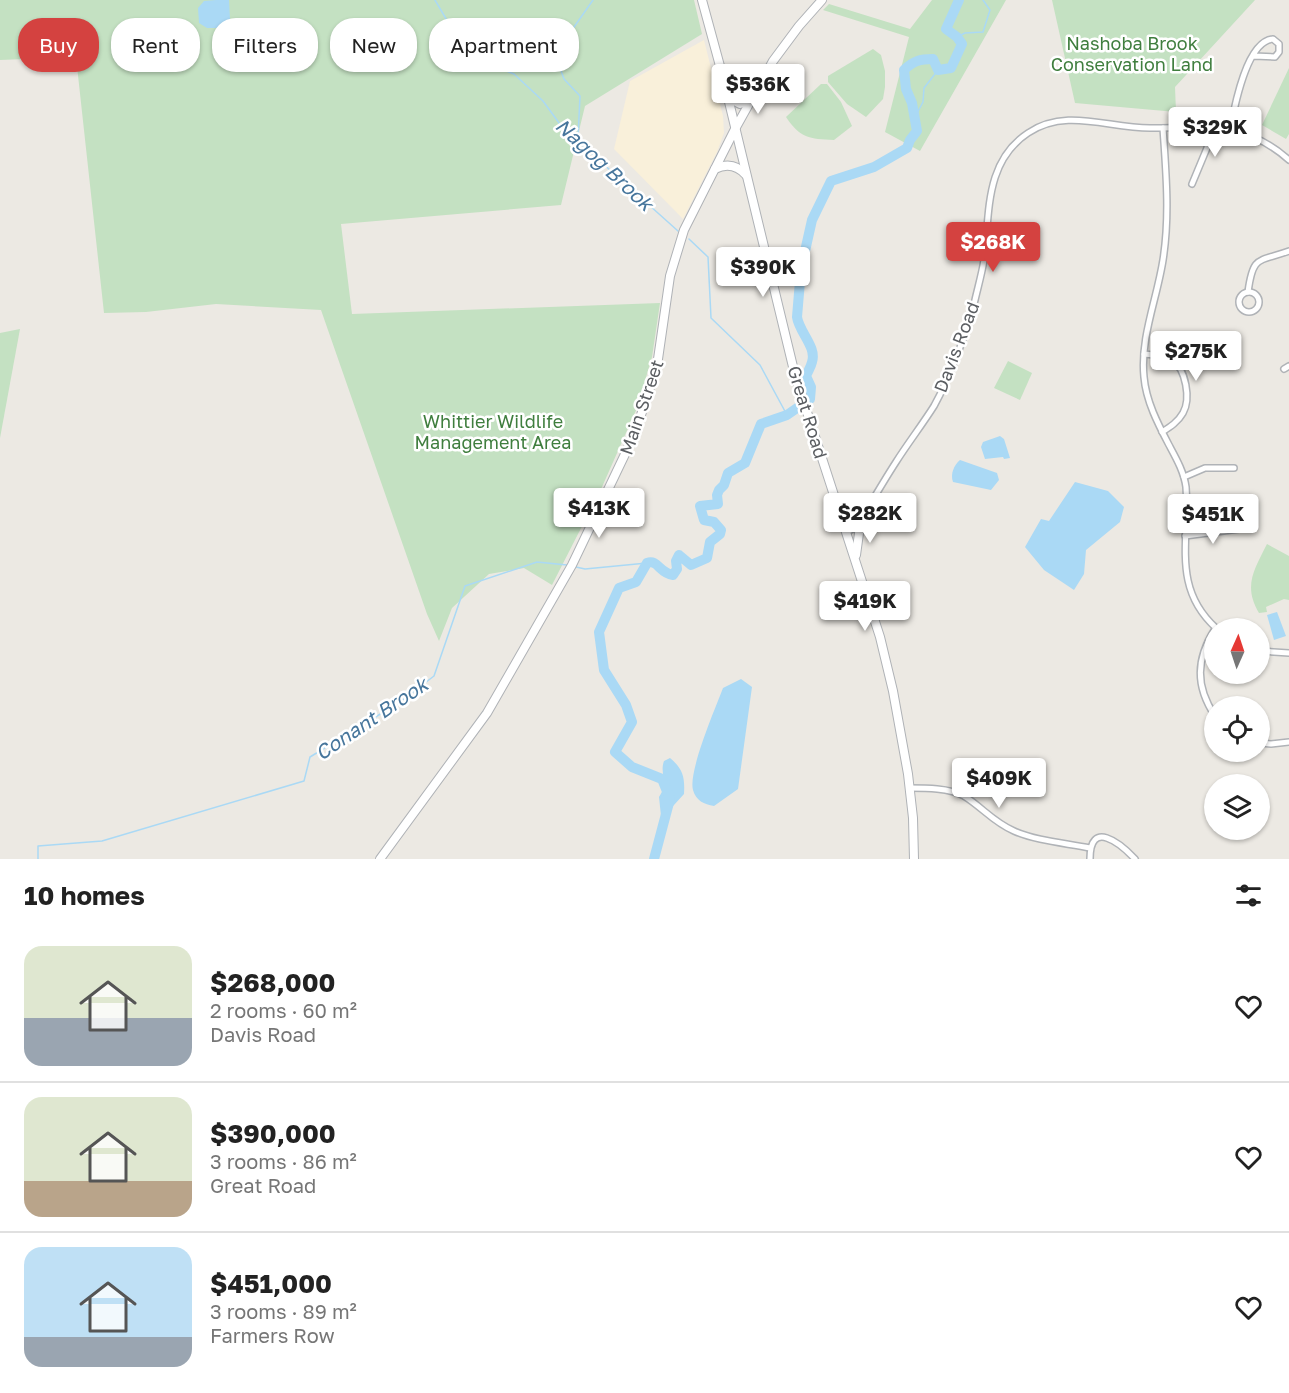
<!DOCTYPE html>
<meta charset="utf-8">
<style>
:root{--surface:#fff;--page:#f6f6f6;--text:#222;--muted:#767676;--line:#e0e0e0;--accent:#d44240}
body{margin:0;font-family:"Golos Text",sans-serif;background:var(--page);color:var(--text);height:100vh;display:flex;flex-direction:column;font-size:22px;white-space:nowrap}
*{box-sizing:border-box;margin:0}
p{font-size:20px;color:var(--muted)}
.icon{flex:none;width:33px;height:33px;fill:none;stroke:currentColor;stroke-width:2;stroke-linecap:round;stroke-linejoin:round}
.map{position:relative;height:859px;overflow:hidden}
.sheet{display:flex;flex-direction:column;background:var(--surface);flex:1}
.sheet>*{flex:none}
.banner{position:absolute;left:18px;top:18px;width:600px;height:54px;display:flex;gap:12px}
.needle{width:39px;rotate:3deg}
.fabs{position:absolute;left:1204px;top:618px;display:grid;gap:12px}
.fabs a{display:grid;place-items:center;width:66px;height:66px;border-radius:50%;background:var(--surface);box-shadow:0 2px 4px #0004;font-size:30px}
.price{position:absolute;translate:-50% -51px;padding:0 14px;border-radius:6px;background:#fff;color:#222;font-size:20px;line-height:39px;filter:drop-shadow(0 2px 3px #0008)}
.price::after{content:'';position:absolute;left:50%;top:36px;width:18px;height:14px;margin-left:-9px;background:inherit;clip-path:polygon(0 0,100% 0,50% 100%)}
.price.current{background:var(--accent);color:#fff}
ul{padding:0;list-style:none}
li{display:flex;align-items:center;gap:18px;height:150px;padding:0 24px}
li+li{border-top:2px solid var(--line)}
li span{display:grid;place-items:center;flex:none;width:168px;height:120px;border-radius:18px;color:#555}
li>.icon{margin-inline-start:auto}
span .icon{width:72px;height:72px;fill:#fffc;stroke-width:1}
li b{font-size:26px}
h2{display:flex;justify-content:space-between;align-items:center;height:72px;padding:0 24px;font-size:26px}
.tag{padding:0 21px;border-radius:24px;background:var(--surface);box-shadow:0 2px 4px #0004;font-size:21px;line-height:54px}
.tag.current{background:var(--accent);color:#fff}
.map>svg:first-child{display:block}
.commercial{fill:#f9f0da}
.green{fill:#c4e1c2}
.water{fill:#aad9f5}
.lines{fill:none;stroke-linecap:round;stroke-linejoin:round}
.stream{stroke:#aad9f5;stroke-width:1.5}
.river{stroke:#aad9f5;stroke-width:10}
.minor-casing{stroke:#b0b3b7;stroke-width:8}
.secondary-casing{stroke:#afb2b6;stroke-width:10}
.minor{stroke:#fff;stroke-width:5}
.secondary{stroke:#fff;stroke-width:8}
.labels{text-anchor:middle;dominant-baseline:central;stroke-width:5;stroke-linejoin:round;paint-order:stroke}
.park-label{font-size:18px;fill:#3f7e3e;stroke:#fff}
.street-label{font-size:18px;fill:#5b5e62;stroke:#fff}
.water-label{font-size:20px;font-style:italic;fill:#47769c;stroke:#fff}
</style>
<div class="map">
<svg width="1289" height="859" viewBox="0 0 1289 859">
<rect width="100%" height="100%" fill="#ece9e3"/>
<path class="commercial" d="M704,40L723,116L724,133L717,152L683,219L614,149L630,81Z"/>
<g class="green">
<path d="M0,0H694L702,34L585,106L561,205L341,224L352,314L660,303L652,357L637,408L602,487L552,585L524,568L489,574L452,608L439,641L427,614L321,310L216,304L146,312L104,313L76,57L0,60Z"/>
<path d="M932,0H1006L920,151L885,132L909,37L823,10L829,4L910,29Z"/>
<path d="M1052,0H1255L1175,87L1176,112L1075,103Z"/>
<path d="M873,49L881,55L885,71V87L883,99L866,117L847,104L828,82V76Z"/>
<path d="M1289,68V134L1286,139L1262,125Z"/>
<path d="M821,84H827L841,102L852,126L834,140C809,139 800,138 786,117Z"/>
<path d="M20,329L0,438V333Z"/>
<path d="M1008,361L1032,373L1020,400L994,388Z"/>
<path d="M1267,544L1289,556V600L1284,599L1266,607L1267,612L1259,613C1243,586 1254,570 1267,544Z"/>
</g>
<g class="water">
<path d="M216,0H229L230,19L223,28H207L199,23L198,8L204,1Z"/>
<path d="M1000,436L1004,439L1010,458L1004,459L1003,457L985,459L981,447L983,442Z"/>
<path d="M960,460L997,473L999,480L991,490L953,482C950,474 954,465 960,460Z"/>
<path d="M1075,482L1108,491L1124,507L1120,522L1086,550L1084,574L1074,590L1044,570L1025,547L1041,519L1049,521Z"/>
<path d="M1277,612L1286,636L1274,640L1267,615Z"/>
<path d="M741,679L752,687L738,789L714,806C704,804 696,801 693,790C688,772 715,709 723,688Z"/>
<path d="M670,758C683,769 685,777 684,794L664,816H661L659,797C670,781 659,775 664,761Z"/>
</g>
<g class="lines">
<g class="stream">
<path d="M435,0L468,56L514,74L543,101L562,127L678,231"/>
<path d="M957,37L965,33L983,32L990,10L983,0"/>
<path d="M915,117L923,102L924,88L938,70"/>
<path d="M578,138L580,96L564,79L555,54L593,0"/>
<path d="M689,239L708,257L711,318L760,365L787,415"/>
<path d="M576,567L585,569L647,563"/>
<path d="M38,859V846L102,841L304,781L310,757L400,702L434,676L465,586L537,562L567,565"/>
</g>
<path class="river" d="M654,859L670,799L662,779L632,767L615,752L632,722L626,705L604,670L599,632L619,588L636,582L647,563C658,559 659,573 673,575L677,569L676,561L679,555L691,565L707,558L710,542L720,534L721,530L714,522L704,520L700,506L718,504L717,495L719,490L724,485L728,473L745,463L761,424L787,415L810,399L811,387L806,376C808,371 811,367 812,362C817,347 799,332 797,317L801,269L812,220L831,181L874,167L907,148L910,140L917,131L912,103L906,89L904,70C913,61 920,59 933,59L938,70L951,68L962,44L957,37L946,29L959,0"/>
<defs>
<g id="minor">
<path d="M1163,128C1166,172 1170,216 1163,260C1157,299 1140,338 1144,377C1146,401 1158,424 1169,445C1176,458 1184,472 1186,487C1190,540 1171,587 1216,628"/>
<path d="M1230,130C1234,109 1246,41 1273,39L1279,44V52L1275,57L1254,56"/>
<path d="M1192,184L1207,148L1210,127"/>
<path d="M1248,292C1253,255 1258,262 1289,251"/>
<circle cx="1249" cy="302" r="10"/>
<path d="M1144,354C1153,355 1164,355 1172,360C1186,369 1191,399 1183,413C1178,422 1170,427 1162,432"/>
<path d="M1284,369L1289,366"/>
<path d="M1184,477L1205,468H1234"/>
<path d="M844,524L860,515"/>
<path d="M846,532L860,526L865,513C875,496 885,479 896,462C908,443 922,425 934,406C950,377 967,332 975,300C978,287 982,273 984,260C990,214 984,162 1028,133C1067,107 1109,129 1152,128C1204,128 1246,121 1289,160"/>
<path d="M1185,536L1239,529"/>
<path d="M1215,629C1196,659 1195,686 1215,716"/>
<path d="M1260,651L1289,653"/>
<path d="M1260,743L1271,744L1289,742"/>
<path d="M909,788C926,788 949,788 964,796C982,807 993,822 1014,831C1037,841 1065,843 1090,848"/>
<path d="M1090,859C1090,819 1120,843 1135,859"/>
</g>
<g id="secondary">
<path d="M702,0L723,77L795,375L880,637L893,691L908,774L913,818L914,859"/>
<path d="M728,98L740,104L751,101"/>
<path d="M715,169C727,163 737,165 746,175"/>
<path d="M838,508L859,515"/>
<path d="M856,555L860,526"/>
<path d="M380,859L487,713L572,565L627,450L641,415L657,366L670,276L684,230L735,129L773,61L799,26L822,0"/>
</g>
</defs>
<use href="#minor" class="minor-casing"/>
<use href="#secondary" class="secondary-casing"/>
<use href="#minor" class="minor"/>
<use href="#secondary" class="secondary"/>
</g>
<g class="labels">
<g class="park-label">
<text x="1132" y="43">Nashoba Brook<tspan x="1132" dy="21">Conservation Land</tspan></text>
<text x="493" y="421">Whittier Wildlife<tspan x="493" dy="21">Management Area</tspan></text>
</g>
<g class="street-label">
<text transform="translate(956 347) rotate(-69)">Davis Road</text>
<text transform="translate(641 407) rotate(-71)">Main Street</text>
<text transform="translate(808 412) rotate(73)">Great Road</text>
</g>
<g class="water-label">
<text transform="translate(605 164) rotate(43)">Nagog Brook</text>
<text transform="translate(371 718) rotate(-34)">Conant Brook</text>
</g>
</g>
</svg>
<div class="fabs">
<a><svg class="needle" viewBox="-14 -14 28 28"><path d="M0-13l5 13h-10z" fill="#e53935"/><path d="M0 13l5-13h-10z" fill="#767676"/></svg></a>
<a><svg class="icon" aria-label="locate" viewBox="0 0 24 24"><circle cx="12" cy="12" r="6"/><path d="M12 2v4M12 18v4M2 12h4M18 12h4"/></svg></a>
<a><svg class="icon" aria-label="layers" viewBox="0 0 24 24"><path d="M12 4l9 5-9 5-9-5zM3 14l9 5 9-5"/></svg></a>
</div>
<b class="price" style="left:758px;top:115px">$536K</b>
<b class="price" style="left:1215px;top:158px">$329K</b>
<b class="price current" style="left:993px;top:273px">$268K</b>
<b class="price" style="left:763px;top:298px">$390K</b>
<b class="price" style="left:1196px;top:382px">$275K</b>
<b class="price" style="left:599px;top:539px">$413K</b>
<b class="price" style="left:870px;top:544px">$282K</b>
<b class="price" style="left:1213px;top:545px">$451K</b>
<b class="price" style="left:865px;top:632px">$419K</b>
<b class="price" style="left:999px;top:809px">$409K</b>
<div class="banner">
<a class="tag current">Buy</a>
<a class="tag">Rent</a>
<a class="tag">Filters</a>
<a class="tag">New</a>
<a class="tag">Apartment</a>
</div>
</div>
<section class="sheet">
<h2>10 homes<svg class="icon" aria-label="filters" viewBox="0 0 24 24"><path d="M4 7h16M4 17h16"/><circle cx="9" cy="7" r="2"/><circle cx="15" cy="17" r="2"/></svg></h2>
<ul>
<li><span style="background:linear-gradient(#dfe7d0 60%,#9aa5b1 0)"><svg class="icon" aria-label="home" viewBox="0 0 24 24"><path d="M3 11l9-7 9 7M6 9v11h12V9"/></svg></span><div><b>$268,000</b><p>2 rooms · 60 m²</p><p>Davis Road</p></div><svg class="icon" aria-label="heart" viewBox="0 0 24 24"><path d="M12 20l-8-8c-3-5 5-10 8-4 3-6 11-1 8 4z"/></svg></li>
<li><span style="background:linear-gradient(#dfe7d0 70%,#b9a48a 0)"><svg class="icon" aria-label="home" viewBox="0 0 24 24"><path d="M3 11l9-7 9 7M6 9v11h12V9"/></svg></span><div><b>$390,000</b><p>3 rooms · 86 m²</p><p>Great Road</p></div><svg class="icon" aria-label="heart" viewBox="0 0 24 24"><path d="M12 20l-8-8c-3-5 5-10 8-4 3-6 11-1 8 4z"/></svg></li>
<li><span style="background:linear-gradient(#bfe0f5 75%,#9aa5b1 0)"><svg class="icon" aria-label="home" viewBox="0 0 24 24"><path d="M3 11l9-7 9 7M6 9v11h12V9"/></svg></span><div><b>$451,000</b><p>3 rooms · 89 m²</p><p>Farmers Row</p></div><svg class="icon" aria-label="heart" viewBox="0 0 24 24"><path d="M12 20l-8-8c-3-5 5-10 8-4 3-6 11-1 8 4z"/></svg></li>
</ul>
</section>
